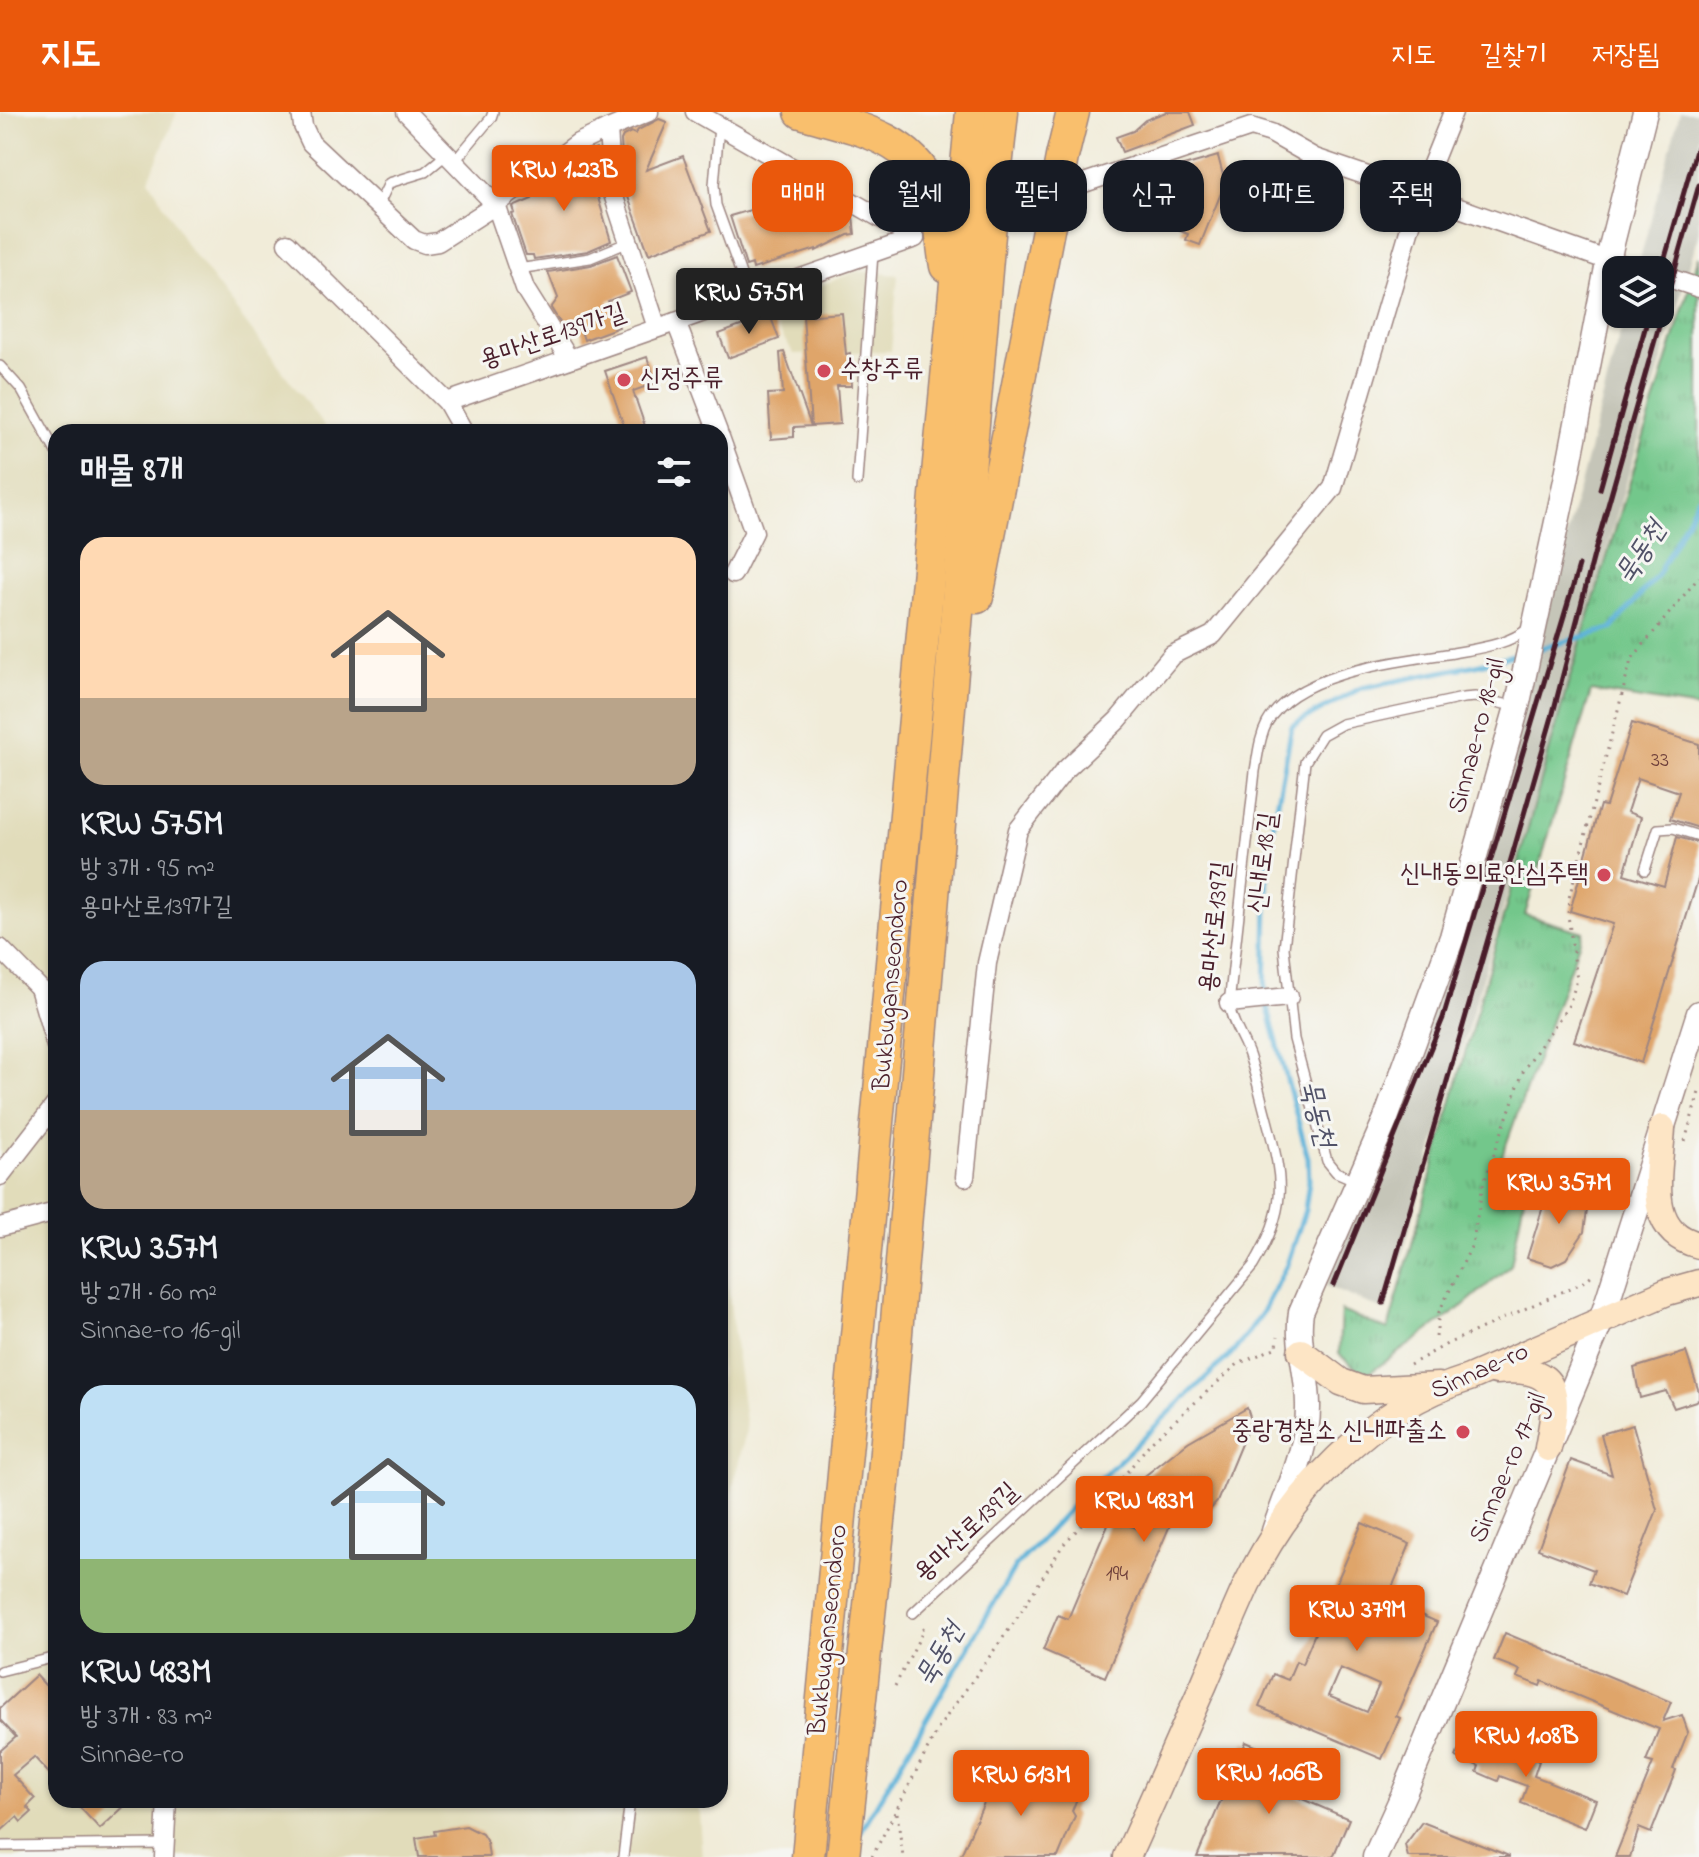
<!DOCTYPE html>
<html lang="ko">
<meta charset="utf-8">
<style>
:root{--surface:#171b24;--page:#20242c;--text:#f1f3f6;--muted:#9ea1a6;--accent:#ea580c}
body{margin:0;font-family:"Indie Flower","Poor Story",sans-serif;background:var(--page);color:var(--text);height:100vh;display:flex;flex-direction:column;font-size:30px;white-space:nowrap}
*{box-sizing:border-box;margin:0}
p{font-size:26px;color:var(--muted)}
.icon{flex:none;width:44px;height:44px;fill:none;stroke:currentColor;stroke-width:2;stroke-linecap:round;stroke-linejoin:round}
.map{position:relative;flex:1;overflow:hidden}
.panel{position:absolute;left:48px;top:312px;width:680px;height:1384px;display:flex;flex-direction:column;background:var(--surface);border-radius:24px;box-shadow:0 2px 6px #0004}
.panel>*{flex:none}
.guide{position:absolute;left:752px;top:48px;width:760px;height:72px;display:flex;gap:16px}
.buttons{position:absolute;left:1602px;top:144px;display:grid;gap:16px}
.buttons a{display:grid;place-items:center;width:72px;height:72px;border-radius:16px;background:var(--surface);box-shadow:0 2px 6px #0004;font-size:40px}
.price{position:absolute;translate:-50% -68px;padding:0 18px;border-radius:8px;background:var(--accent);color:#fff;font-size:26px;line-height:52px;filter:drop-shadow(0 2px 4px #0008)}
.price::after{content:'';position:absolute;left:50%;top:48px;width:24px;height:18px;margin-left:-12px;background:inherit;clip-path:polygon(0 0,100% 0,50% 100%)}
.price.current{background:#222;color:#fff}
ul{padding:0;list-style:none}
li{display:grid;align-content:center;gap:16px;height:424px;padding:0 32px}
li span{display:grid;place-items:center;height:248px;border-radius:24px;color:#555}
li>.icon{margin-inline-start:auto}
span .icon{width:144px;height:144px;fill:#fffc;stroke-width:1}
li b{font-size:34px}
h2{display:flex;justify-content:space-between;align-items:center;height:96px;padding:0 32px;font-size:34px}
.tag{padding:0 28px;border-radius:24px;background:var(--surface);box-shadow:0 2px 6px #0004;font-size:28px;line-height:72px}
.tag.current{background:var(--accent);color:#fff}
header{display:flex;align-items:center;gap:48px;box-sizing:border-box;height:112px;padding:0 40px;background:var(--accent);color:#fff}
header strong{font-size:38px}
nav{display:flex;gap:44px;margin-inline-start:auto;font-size:28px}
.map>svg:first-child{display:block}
.built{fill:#e1dcba}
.railway{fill:#c5c5b8}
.park{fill:url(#park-tufts);stroke:#5e735b;stroke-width:2}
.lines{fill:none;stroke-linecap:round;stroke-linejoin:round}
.stream{stroke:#5db2d9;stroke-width:5}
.building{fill:#dfa56b;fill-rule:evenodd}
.minor-tunnel{stroke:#d0c3b6;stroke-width:18;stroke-dasharray:18 9;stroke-linecap:butt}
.service-casing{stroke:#9e8682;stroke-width:12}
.minor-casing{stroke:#9e8682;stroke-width:21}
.tertiary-casing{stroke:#9e8682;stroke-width:27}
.secondary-casing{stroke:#9e8682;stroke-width:29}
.trunk-casing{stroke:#9e8682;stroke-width:35}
.path{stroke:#9e8682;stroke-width:3;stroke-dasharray:2 6;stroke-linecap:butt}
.service{stroke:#fff;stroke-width:9}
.minor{stroke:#fff;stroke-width:18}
.tertiary{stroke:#fff;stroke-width:24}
.secondary{stroke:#fde5c5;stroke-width:26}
.trunk{stroke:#f9bf6d;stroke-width:32}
.rail{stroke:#4a1f2b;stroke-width:5}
.poi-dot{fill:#d1495b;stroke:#f6f6f2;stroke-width:3}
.labels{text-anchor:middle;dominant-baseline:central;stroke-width:6;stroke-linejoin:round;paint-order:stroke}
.number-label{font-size:22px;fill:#6f403b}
.street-label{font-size:26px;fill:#4a1f2b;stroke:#f6f6f2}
.poi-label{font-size:26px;fill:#4a1f2b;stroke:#f6f6f2;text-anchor:start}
.water-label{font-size:28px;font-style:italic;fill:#515268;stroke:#f6f6f2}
</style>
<header>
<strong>지도</strong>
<nav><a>지도</a><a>길찾기</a><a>저장됨</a></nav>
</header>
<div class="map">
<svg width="1699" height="1745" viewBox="0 0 1699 1745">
<defs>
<pattern id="park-tufts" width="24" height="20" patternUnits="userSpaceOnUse" patternTransform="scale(2)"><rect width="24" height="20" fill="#73c78b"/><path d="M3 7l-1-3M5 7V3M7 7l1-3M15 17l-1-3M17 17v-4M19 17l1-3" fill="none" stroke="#65aa78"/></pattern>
</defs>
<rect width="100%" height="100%" fill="#f6f6f2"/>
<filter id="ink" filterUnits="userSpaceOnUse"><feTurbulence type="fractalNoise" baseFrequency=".0125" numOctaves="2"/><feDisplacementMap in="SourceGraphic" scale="16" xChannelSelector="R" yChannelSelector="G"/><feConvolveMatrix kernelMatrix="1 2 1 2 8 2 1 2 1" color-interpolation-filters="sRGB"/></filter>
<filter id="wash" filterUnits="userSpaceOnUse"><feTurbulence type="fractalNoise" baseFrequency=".006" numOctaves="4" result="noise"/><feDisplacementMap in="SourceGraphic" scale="32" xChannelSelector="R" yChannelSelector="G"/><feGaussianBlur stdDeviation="1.8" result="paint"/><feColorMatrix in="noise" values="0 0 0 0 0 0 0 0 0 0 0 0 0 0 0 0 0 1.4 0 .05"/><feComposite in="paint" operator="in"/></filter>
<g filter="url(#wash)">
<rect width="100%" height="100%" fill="#f1ecd9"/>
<g class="built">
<path d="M0,0H177L149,67L187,134L329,320H56V1688H698L702,1745H0Z"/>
<path d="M857,159L898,163L891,239L794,242L764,196Z"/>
<path d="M720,1110L746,1318L720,1433Z"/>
</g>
<path class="railway" d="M1680,0H1699V120L1386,1199L1326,1174L1483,741L1625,202H1660V158H1637Z"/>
<path class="park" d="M1699,144V596L1591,579L1525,803L1583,820L1502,1044L1526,1075L1511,1153L1459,1197L1365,1264L1339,1242L1341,1199L1388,1218L1568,572Z"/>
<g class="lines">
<g class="stream">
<path d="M1538,537L1611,517L1656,465L1699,385"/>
<path d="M1265,883L1268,743L1292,614L1361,576L1476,553L1521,541"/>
<path d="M860,1721L1015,1455L1075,1391L1235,1238L1263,1200L1287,1153L1305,1098L1309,1069L1308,1046L1267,893"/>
</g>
</g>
<g id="blocks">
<g class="building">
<path d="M1166,0H1190L1195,13L1122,40L1116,25L1133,19L1145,8Z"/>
<path d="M659,7L667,10L646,58L683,44L711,119L649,142L624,74L621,28L623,24L631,20L635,22L638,18Z"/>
<path d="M596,37L600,78L596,79L611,129L588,139L534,147L533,143H526L512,102L515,101L513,95L532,87L530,82L564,63L562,58L584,41Z"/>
<path d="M1218,44L1225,71L1200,133L1186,128L1188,122L1180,119L1184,109L1170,58Z"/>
<path d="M827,90L853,104L855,122L848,123L816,139V137L753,157L752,152L746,154L730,104L754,97L756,101L776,96L793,106L812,100V91Z"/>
<path d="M617,143L631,180L608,189L619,215L584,228L580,216L566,220L551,196L558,186L548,160L591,153Z"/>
<path d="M842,201L846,242L850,241L852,274H837L840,312L811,314L803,204Z"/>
<path d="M770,203L779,227L728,246L719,222Z"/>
<path d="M784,240L811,314L794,315V325L771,327L768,282L783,281L780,241Z"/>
<path d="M647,245L656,271L633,279L645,314L626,320L605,259Z"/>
<path d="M1632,611L1699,632V716L1670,707L1679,680L1638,666L1627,700L1641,705L1624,762L1664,774L1677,725L1699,731V764L1641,951L1574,929L1613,812L1570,799L1600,693L1606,694Z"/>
<path d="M1550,1072L1589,1084L1584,1120L1566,1147L1552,1154L1527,1146Z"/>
<path d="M1686,1240L1699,1280V1288L1674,1296L1666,1279L1640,1286L1634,1256Z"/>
<path d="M1247,1296L1251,1308L1217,1390L1206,1402L1196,1407L1170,1413L1105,1565L1043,1538L1058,1503L1068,1507L1111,1405L1145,1420L1135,1384L1137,1370L1188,1330Z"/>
<path d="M1633,1313L1657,1398L1623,1484L1589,1471L1594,1458L1538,1437L1571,1348L1612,1363L1601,1322Z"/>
<path d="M1362,1411L1410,1432L1387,1488L1437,1510L1396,1604L1400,1606L1382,1647L1259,1595L1273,1562L1288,1568L1296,1549L1302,1552ZM1340,1556L1379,1573L1367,1600L1328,1584Z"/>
<path d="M1505,1521L1671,1590L1663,1609L1682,1603L1688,1620L1673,1657L1676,1658L1651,1721L1639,1716L1630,1745H1615L1653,1651L1646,1649L1659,1617L1542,1569L1540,1574L1517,1565L1520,1558L1494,1548Z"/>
<path d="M36,1563L56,1585V1669L34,1645L13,1663L35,1687L27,1695L32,1700L21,1710L17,1705L0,1720V1639L16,1625L0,1608V1596Z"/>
<path d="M1465,1621L1476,1625L1477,1621L1490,1626L1489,1630L1515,1639L1517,1635L1534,1642L1532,1646L1539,1649L1534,1664L1596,1688L1585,1716L1521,1691L1527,1674L1500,1664L1498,1669L1477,1660L1479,1654L1456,1645Z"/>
<path d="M1246,1630L1286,1647L1274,1675L1349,1707L1333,1745H1197Z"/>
<path d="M1002,1650L1078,1684L1072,1699L1075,1704L1058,1745H960Z"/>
<path d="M73,1688H131L100,1717Z"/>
<path d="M1422,1710L1509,1744V1745H1408L1405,1733Z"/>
<path d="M466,1714L482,1722L487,1730L489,1745H419L416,1726L435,1723L434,1719Z"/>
</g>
</g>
</g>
<g filter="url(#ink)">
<use href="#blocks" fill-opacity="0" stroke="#9e8682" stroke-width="2"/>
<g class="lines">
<path class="minor-tunnel" d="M987,102L1062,78"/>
<defs>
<g id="service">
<path d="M719,14L714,73L716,93L749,184"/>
<path d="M454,50L491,6L493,0"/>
<path d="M378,94L389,71L425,60L447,42"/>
<path d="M518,157L590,146L629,130"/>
<path d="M0,254L21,277L56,340"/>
<path d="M857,369L873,141"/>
<path d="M1645,758L1658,717L1673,716L1699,724"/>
<path d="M1357,1069L1336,1060L1327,1049L1294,927L1284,836L1305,650L1322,623L1342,612L1463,586L1475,585L1517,595"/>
<path d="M913,1501L1141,1289L1253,1154C1287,1096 1284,1071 1267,1008C1261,986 1256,964 1249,943C1243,926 1231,910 1229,892L1255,659C1258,643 1259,626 1267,611C1296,559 1401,549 1453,541C1480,536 1508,533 1529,516"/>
<path d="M0,1559L56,1545"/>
<path d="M0,1734L164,1732"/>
<path d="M623,1745L630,1688"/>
</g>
<g id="minor">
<path d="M301,0L303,14L311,31L414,128L425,132L438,130L494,94L578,31L608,17"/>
<path d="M406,0L496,93L525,177L569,247"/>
<path d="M649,0L608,17L612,79L657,216"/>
<path d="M695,0L915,126"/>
<path d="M1453,0L1420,82L1609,149L1642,158"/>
<path d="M287,131L447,290L464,320"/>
<path d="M1660,163L1699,176"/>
<path d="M676,210L718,320"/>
<path d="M447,290L915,126"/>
<path d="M720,325L754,420L733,462"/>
<path d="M0,836L56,893"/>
<path d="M40,879L56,934"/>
<path d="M1229,891L1289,885"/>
<path d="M0,1064L56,992"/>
<path d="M965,1065L987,851L1018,718L1064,659L1118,608L1172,543L1213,523L1333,376L1420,82L1315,46L1271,21L1251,15L1072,75"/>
<path d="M0,1115L56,1100"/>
<path d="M164,1745L167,1688"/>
</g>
<g id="tertiary">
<path d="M1274,1419C1287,1380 1309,1335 1308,1293C1308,1261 1296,1231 1301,1200L1385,1009L1452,825L1517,595L1566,368L1611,135L1645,0"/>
<path d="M1375,1745L1405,1679L1601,1209L1699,901"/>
</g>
<g id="secondary">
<path d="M1662,1016C1660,1060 1643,1120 1699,1133"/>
<path d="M1301,1240L1341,1270L1363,1278L1438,1274"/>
<path d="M1496,1259C1563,1253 1558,1283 1548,1336"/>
<path d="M1127,1745C1153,1688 1178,1630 1204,1572C1218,1539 1232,1505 1247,1472C1291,1381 1371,1296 1469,1266L1667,1180L1699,1171"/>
</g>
<g id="trunk">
<path d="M801,0C850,15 907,22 931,74C942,98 941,128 946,154"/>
<path d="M977,485L1062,45L1073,0"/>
<path d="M808,1745L972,0"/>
<path d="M843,1745L884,1363L990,111L1002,0"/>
</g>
</defs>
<use href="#service" class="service-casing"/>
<use href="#minor" class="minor-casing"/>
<use href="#tertiary" class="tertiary-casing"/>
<use href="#secondary" class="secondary-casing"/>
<use href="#trunk" class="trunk-casing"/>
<g class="path">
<path d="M1685,1029L1699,980"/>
<path d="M1436,1225L1439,1200L1472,1133L1483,1073L1524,957L1569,893L1577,868L1568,803L1569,786L1631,548L1699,465"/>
<path d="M1410,1253L1447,1232L1584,1170L1593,1162"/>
<path d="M895,1574L924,1517L918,1512"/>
<path d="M897,1701L903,1745"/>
<path d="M872,1745L939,1615L1015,1509L1063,1433L1107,1385L1151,1330L1238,1252L1277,1235L1278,1224"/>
</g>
<use href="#service" class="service"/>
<use href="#minor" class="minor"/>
<use href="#tertiary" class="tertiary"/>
<use href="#secondary" class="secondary"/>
<use href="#trunk" class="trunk"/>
<g class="rail">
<path d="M1660,163L1699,28"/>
<path d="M1600,377L1649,202"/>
<path d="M1334,1173L1443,906L1579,454"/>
<path d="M1383,1191L1552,605L1595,439L1699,73"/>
</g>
</g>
</g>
<g class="poi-dot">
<circle cx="824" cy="259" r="8"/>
<circle cx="624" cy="268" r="8"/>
<circle cx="1604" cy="763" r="8"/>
<circle cx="1463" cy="1320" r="8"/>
</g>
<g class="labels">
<g class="number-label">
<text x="1660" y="649">33</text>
<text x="1117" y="1463">194</text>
</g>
<g class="street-label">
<text transform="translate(553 225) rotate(-19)">용마산로139가길</text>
<text transform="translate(1478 624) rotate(-75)">Sinnae-ro 18-gil</text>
<text transform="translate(1264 751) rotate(-83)">신내로18길</text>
<text transform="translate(1216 815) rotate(-84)">용마산로139길</text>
<text transform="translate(892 873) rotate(-85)">Bukbuganseondoro</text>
<text transform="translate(1480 1260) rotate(-24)">Sinnae-ro</text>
<text transform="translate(1509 1356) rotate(-67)">Sinnae-ro 17-gil</text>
<text transform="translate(967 1421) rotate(-43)">용마산로139길</text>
<text transform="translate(829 1518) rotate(-84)">Bukbuganseondoro</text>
</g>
<g class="poi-label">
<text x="840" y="259">수창주류</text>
<text x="640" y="268">신정주류</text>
<text x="1588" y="763" text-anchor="end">신내동의료안심주택</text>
<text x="1447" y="1320" text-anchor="end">중랑경찰소 신내파출소</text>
</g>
<g class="water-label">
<text transform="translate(1642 441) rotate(-57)">묵동천</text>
<text transform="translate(1316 1002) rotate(76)">묵동천</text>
<text transform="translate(941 1543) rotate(-60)">묵동천</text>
</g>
</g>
</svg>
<div class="buttons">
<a><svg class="icon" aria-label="layers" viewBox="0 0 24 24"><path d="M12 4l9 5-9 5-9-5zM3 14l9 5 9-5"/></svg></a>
</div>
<b class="price" style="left:564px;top:101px">KRW 1.23B</b>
<b class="price current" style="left:749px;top:224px">KRW 575M</b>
<b class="price" style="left:1559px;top:1114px">KRW 357M</b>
<b class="price" style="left:1144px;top:1432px">KRW 483M</b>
<b class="price" style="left:1357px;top:1541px">KRW 379M</b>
<b class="price" style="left:1526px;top:1667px">KRW 1.08B</b>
<b class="price" style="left:1269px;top:1704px">KRW 1.06B</b>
<b class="price" style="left:1021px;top:1706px">KRW 613M</b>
<div class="guide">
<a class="tag current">매매</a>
<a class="tag">월세</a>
<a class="tag">필터</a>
<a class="tag">신규</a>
<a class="tag">아파트</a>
<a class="tag">주택</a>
</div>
<section class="panel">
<h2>매물 8개<svg class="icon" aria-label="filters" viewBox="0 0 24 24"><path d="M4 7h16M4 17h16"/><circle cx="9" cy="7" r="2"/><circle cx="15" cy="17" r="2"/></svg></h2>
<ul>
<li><span style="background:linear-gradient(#ffd9b3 65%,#b9a48a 0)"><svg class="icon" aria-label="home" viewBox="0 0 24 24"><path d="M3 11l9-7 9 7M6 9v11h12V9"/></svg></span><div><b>KRW 575M</b><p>방 3개 · 95 m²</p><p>용마산로139가길</p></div></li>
<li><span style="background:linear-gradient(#a9c7e8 60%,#b9a48a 0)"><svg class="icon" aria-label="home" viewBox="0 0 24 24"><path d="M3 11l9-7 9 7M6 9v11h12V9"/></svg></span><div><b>KRW 357M</b><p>방 2개 · 60 m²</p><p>Sinnae-ro 16-gil</p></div></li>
<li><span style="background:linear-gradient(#bfe0f5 70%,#8fb573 0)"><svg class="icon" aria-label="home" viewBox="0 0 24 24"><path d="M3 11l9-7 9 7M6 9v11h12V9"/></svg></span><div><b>KRW 483M</b><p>방 3개 · 83 m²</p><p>Sinnae-ro</p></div></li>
</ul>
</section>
</div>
